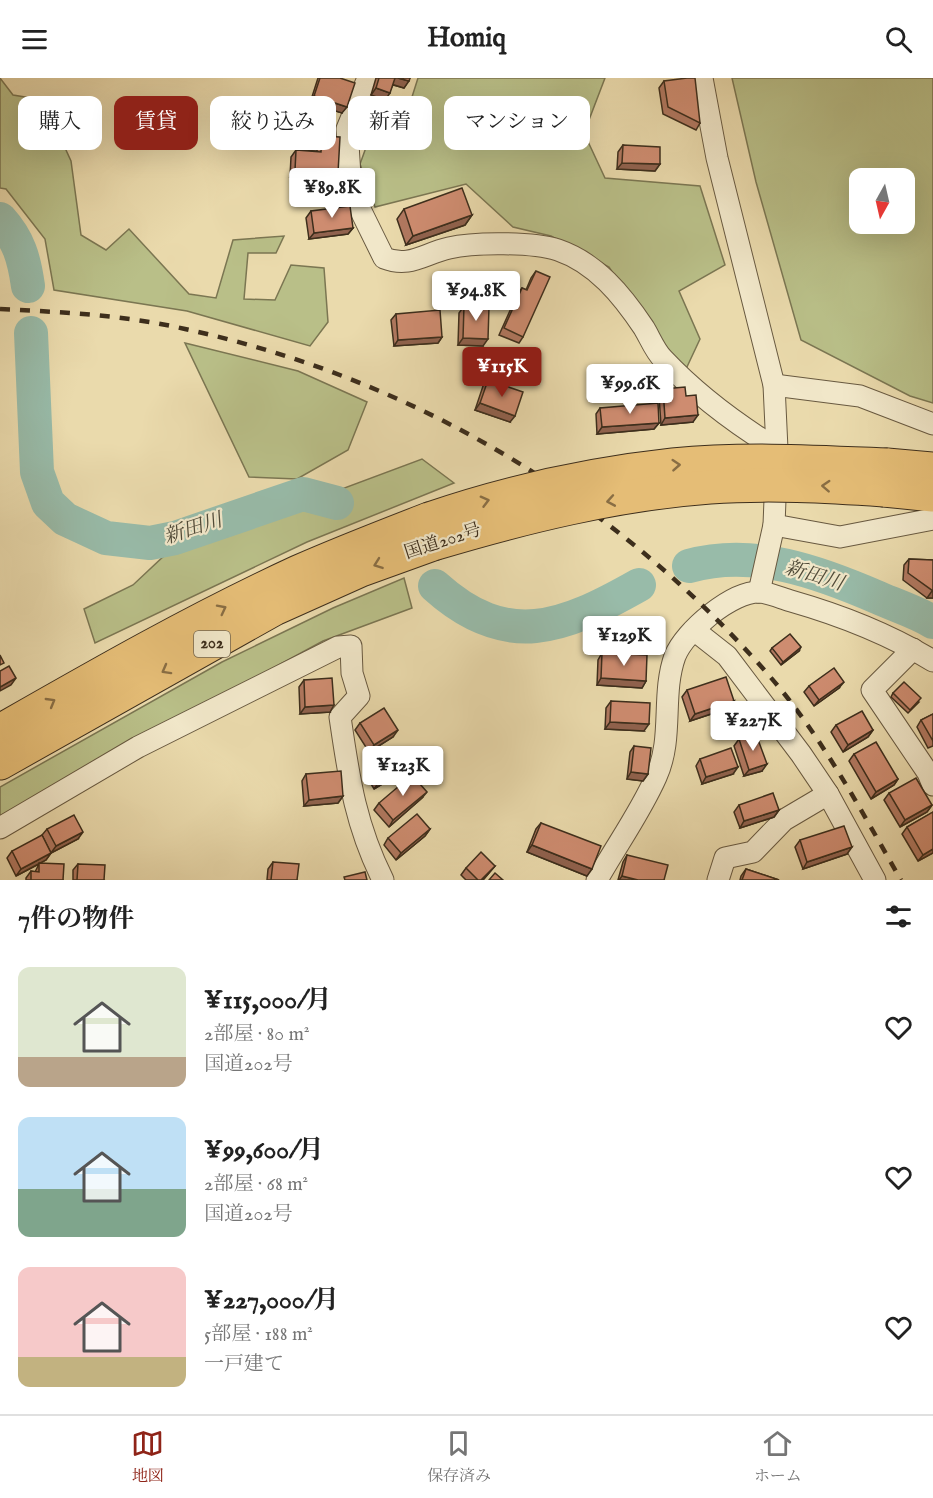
<!DOCTYPE html>
<html lang="ja">
<meta charset="utf-8">
<style>
:root{--surface:#fff;--page:#f2f2f2;--text:#222;--muted:#767676;--line:#e0e0e0;--accent:#8f2418}
body{margin:0;font-family:"IM FELL English","Noto Serif JP",serif;background:var(--page);color:var(--text);height:100vh;display:flex;flex-direction:column;font-size:22px;white-space:nowrap}
*{box-sizing:border-box;margin:0}
p{font-size:20px;color:var(--muted)}
.icon{flex:none;width:33px;height:33px;fill:none;stroke:currentColor;stroke-width:2;stroke-linecap:round;stroke-linejoin:round}
.map{position:relative;height:802px;overflow:hidden}
.details{display:flex;flex-direction:column;background:var(--surface);flex:1}
.details>*{flex:none}
.top-card{position:absolute;left:18px;top:18px;width:600px;height:54px;display:flex;gap:12px}
.needle{width:39px;rotate:188deg}
.tools{position:absolute;left:849px;top:90px;display:grid;gap:12px}
.tools a{display:grid;place-items:center;width:66px;height:66px;border-radius:12px;background:var(--surface);box-shadow:0 6px 24px #0002;font-size:30px}
.price{position:absolute;translate:-50% -51px;padding:0 14px;border-radius:6px;background:#fff;color:#222;font-size:20px;line-height:39px;filter:drop-shadow(0 2px 3px #0008)}
.price::after{content:'';position:absolute;left:50%;top:36px;width:18px;height:14px;margin-left:-9px;background:inherit;clip-path:polygon(0 0,100% 0,50% 100%)}
.price.selected{background:var(--accent);color:#fff}
ul{padding:0;list-style:none}
li{display:flex;align-items:center;gap:18px;height:150px;padding:0 18px}
li span{display:grid;place-items:center;flex:none;width:168px;height:120px;border-radius:12px;color:#555}
li>.icon{margin-inline-start:auto}
span .icon{width:72px;height:72px;fill:#fffc;stroke-width:1}
li b{font-size:26px}
h2{display:flex;justify-content:space-between;align-items:center;height:72px;padding:0 18px;font-size:26px}
.pill{padding:0 21px;border-radius:12px;background:var(--surface);box-shadow:0 6px 24px #0002;font-size:21px;line-height:54px}
.pill.selected{background:var(--accent);color:#fff}
header{display:flex;justify-content:space-between;align-items:center;height:78px;padding:0 18px;background:var(--surface);font-size:27px;font-weight:800}
.tabs{display:flex;justify-content:space-around;align-items:center;height:84px;border-top:2px solid var(--line);background:var(--surface);font-size:16px;color:var(--muted)}
.tabs a{display:grid;justify-items:center;gap:3px}
.tabs .selected{color:var(--accent)}
.map>svg:first-child{display:block}
.green{fill:#b9bf88;stroke:#7b7652;stroke-width:1.5;fill-rule:evenodd}
.lines{fill:none;stroke-linecap:round;stroke-linejoin:round}
.river{stroke:#98bba9;stroke-width:34}
.street-casing{stroke:#685940;stroke-width:23}
.highway-casing{stroke:#3d2e1c;stroke-width:35}
.street{stroke:#f1e7c9;stroke-width:21}
.highway{stroke:#e5bd76;stroke-width:33}
.rail{stroke:#3d2e1c;stroke-width:4.5;stroke-dasharray:10 10;stroke-linecap:butt}
.highway-bridge-casing{stroke:#3d2e1c;stroke-width:35;stroke-linecap:butt}
.highway-bridge{stroke:#e5bd76;stroke-width:33}
.wall{fill:#b17860;stroke:#3d2e1c;stroke-width:1.5}
.shaded-wall{fill:#90624e;stroke:#3d2e1c;stroke-width:1.5}
.building{fill:#ce8c70;stroke:#3d2e1c;stroke-width:1.5}
.oneway{stroke:#896e44}
.labels{text-anchor:middle;dominant-baseline:central;stroke-width:4.5;stroke-linejoin:round;paint-order:stroke}
.shield{fill:#f1e7c9;stroke:#736650;stroke-width:1.5}
.shield-label{font-size:16px;font-weight:bold;fill:#3d2e1c}
.street-label{font-size:18px;fill:#3d2e1c;stroke:#f1e7c9}
.water-label{font-size:20px;font-style:italic;fill:#4f4a38;stroke:#f1e7c9}
</style>
<header><svg class="icon" aria-label="menu" viewBox="0 0 24 24"><path d="M4 6h16M4 12h16M4 18h16"/></svg>Homiq<svg class="icon" aria-label="search" viewBox="0 0 24 24"><circle cx="10" cy="10" r="6"/><path d="M15 15l6 6"/></svg></header>
<div class="map">
<svg width="933" height="802" viewBox="0 0 933 802">
<rect width="100%" height="100%" fill="#eadaac"/>
<filter id="stains"><feTurbulence type="fractalNoise" baseFrequency=".00333" numOctaves="4"/><feColorMatrix values="0 0 0 0 .2 0 0 0 0 .09 0 0 0 0 .02 0 0 0 .5 -.17"/></filter>
<radialGradient id="worn" r=".72"><stop offset=".6" stop-color="#630" stop-opacity="0"/><stop offset="1" stop-color="#630" stop-opacity=".3"/></radialGradient>
<g class="green">
<path d="M0,0L13,17L43,22L71,83L81,157L106,172L129,151L189,216L216,220L233,162L284,158L276,175H248L244,221L275,222L291,187L324,190L328,244L310,268L187,233L54,212L45,161L6,111L0,110Z"/>
<path d="M418,0H605L584,55L605,100L700,108L725,187L679,213L700,261L686,291L659,262L609,189L551,158L513,149L466,106L375,129L360,86L376,42L405,41Z"/>
<path d="M732,0H933V325L910,318L801,262L756,104ZM860,100H904V146H860Z"/>
<path d="M185,265L298,293L367,324L348,372L297,401L249,399Z"/>
<path d="M422,381L454,405L307,464L95,565L84,531L133,507L165,477Z"/>
<path d="M404,500L412,530L323,563L0,738V709L222,584L333,530Z"/>
</g>
<g class="lines">
<g class="river">
<path d="M0,141C19,162 24,180 28,208"/>
<path d="M31,255L37,394L48,425L65,441L106,460L150,465L175,460L303,416L337,425"/>
<path d="M689,488C754,470 819,494 879,520C897,528 916,534 933,544"/>
<path d="M435,508C507,573 563,550 639,507"/>
</g>
<defs>
<g id="street">
<path d="M368,0L347,51L351,113L384,180C410,190 423,176 449,170C474,164 533,164 558,172C596,185 622,217 644,250C650,260 655,273 663,281C697,317 736,346 777,371"/>
<path d="M702,0L717,80L774,307L777,371L774,447L759,514"/>
<path d="M774,307L860,318L933,346"/>
<path d="M774,447L840,459L933,441"/>
<path d="M694,552L727,578L801,676L828,716L875,802"/>
<path d="M913,571L872,612L928,695L933,707"/>
<path d="M0,750L138,669L338,569L351,568L352,595L359,618L340,639C349,700 355,746 383,802"/>
<path d="M597,802C616,768 640,735 656,699C674,660 661,617 675,578C685,553 732,513 760,514C770,515 781,520 791,523C840,537 889,556 933,583"/>
<path d="M718,802L725,780L753,774L784,742L828,716"/>
</g>
<g id="highway">
<path d="M887,387L933,391"/>
<path d="M884,412L933,417"/>
<path d="M0,653C98,597 196,541 298,494C341,475 385,458 429,441"/>
<path d="M0,685L274,531L361,492L433,466"/>
</g>
</defs>
<use href="#street" class="street-casing"/>
<use href="#highway" class="highway-casing"/>
<use href="#street" class="street"/>
<use href="#highway" class="highway"/>
<path class="rail" d="M0,231C62,234 124,237 185,251C411,300 613,420 766,594C821,656 860,731 901,802"/>
<defs>
<g id="highway-bridge">
<path d="M429,441C508,414 590,396 673,387C743,380 816,384 887,387"/>
<path d="M433,466C523,439 616,416 710,409C768,405 826,408 884,412"/>
</g>
</defs>
<use href="#highway-bridge" class="highway-bridge-casing"/>
<use href="#highway-bridge" class="highway-bridge"/>
</g>
<g class="wall">
<path d="M318,0H340L342,35L310,25Z"/>
<path d="M376,0H410L404,10L393,7L385,22L371,17Z"/>
<path d="M664,3L700,45L696,52L663,36L659,10Z"/>
<path d="M322,58L333,102L290,99L291,79L296,72L317,73L318,65Z"/>
<path d="M623,67L660,86L655,93L617,91L618,74Z"/>
<path d="M404,131L472,137L465,147L406,167L397,141Z"/>
<path d="M311,133L353,150L348,156L309,161L306,140Z"/>
<path d="M536,193L523,259L519,265L499,257L517,217L522,210L526,212L531,200Z"/>
<path d="M464,228L483,268L458,267L459,235Z"/>
<path d="M396,236L442,259L438,265L394,268L391,242Z"/>
<path d="M488,302L510,344L475,332L483,308Z"/>
<path d="M663,311L686,318L693,344L661,347L659,318Z"/>
<path d="M600,330L659,345L654,351L597,356L596,336Z"/>
<path d="M909,481L933,482V520H927L903,502L904,487Z"/>
<path d="M772,570L799,573L781,587L770,573Z"/>
<path d="M602,575L646,603L642,610L597,607L598,582Z"/>
<path d="M304,602L330,634L300,636L299,609Z"/>
<path d="M809,608L839,610L814,628L804,614Z"/>
<path d="M687,612L734,623L729,630L690,643L682,619Z"/>
<path d="M893,615L919,624L908,635L891,619Z"/>
<path d="M611,623L644,653L605,651L606,630Z"/>
<path d="M933,636V668L928,670L917,649L921,642Z"/>
<path d="M360,645L393,659L369,674L355,652Z"/>
<path d="M836,647L873,652L868,659L843,674L831,654Z"/>
<path d="M739,661L762,693L744,698L734,668Z"/>
<path d="M634,668L648,696L643,703L627,701L630,674Z"/>
<path d="M854,676L898,701L894,707L871,721L849,683Z"/>
<path d="M700,681L733,696L702,706L696,688Z"/>
<path d="M408,686L404,693L374,711L364,694L368,688Z"/>
<path d="M306,696L343,718L338,725L304,728L302,703Z"/>
<path d="M889,715L932,727L927,734L900,749L884,722Z"/>
<path d="M422,720L389,749L374,732L379,725Z"/>
<path d="M739,727L779,732L774,739L740,750L734,734Z"/>
<path d="M933,734V775L918,783L902,756L907,749Z"/>
<path d="M541,745L587,798L527,774L536,751Z"/>
<path d="M47,751L78,761L51,775L42,757Z"/>
<path d="M430,751L425,758L396,782L384,767L388,760Z"/>
<path d="M800,762L847,776L803,791L795,769Z"/>
<path d="M12,773L51,775L46,782L40,785L63,802H26V800L31,793L35,794L39,786L16,798L7,780Z"/>
<path d="M627,777L664,802H618L623,784Z"/>
<path d="M273,784L297,802H267L268,791Z"/>
<path d="M78,786L104,802H73V792Z"/>
<path d="M495,788L483,802H466L461,797L466,790Z"/>
<path d="M746,791L779,802H740L741,798Z"/>
</g>
<g class="shaded-wall">
<path d="M395,0H398L409,3L404,10L391,6Z"/>
<path d="M376,10L390,15L385,22L371,17Z"/>
<path d="M314,18L347,29L342,35L310,25Z"/>
<path d="M622,85L660,86L655,93L617,91Z"/>
<path d="M295,92L338,95L333,102L290,99Z"/>
<path d="M472,137L465,147L406,167L413,158Z"/>
<path d="M353,150L348,156L309,161L314,155Z"/>
<path d="M442,259L438,265L394,268L398,262Z"/>
<path d="M463,260L488,261L483,268L458,267Z"/>
<path d="M480,325L515,338L510,344L475,332Z"/>
<path d="M698,337L693,344L661,347L665,340Z"/>
<path d="M659,345L654,351L597,356L602,349Z"/>
<path d="M932,513H933V520H927Z"/>
<path d="M801,569L799,573L781,587L783,584Z"/>
<path d="M16,600L11,607L0,613V609Z"/>
<path d="M601,600L646,603L642,610L597,607Z"/>
<path d="M844,604L839,610L814,628L819,622Z"/>
<path d="M734,623L729,630L690,643L695,636Z"/>
<path d="M334,627L330,634L300,636L305,629Z"/>
<path d="M610,644L649,646L644,653L605,651Z"/>
<path d="M398,652L393,659L369,674L374,667Z"/>
<path d="M873,652L868,659L843,674L848,667Z"/>
<path d="M408,686L404,693L374,711L379,704Z"/>
<path d="M767,686L762,693L744,698L749,692Z"/>
<path d="M738,689L733,696L702,706L706,699Z"/>
<path d="M631,694L648,696L643,703L627,701Z"/>
<path d="M898,701L894,707L871,721L876,714Z"/>
<path d="M427,714L422,720L389,749L393,742Z"/>
<path d="M343,718L338,725L304,728L309,722Z"/>
<path d="M932,727L927,734L900,749L905,742Z"/>
<path d="M779,732L774,739L740,750L744,743Z"/>
<path d="M430,751L425,758L396,782L401,775Z"/>
<path d="M83,754L78,761L51,775L56,768Z"/>
<path d="M532,767L592,791L587,798L527,774Z"/>
<path d="M852,769L847,776L803,791L807,784Z"/>
<path d="M933,771V775L918,783L923,777Z"/>
<path d="M51,775L46,782L16,798L21,791Z"/>
<path d="M495,788L483,802H481Z"/>
<path d="M622,798L638,802H619Z"/>
</g>
<g class="building">
<path d="M320,0H340L355,5L347,29L314,18Z"/>
<path d="M379,0H395L390,15L376,10Z"/>
<path d="M398,0H410L409,3Z"/>
<path d="M687,0H695L700,45L668,29L664,3Z"/>
<path d="M322,58L340,59L338,95L295,92L296,72L321,74Z"/>
<path d="M623,67L660,69V86L622,85Z"/>
<path d="M462,110L472,137L413,158L404,131Z"/>
<path d="M350,128L353,150L314,155L311,133Z"/>
<path d="M536,193L550,199L523,259L504,250L522,210L527,212Z"/>
<path d="M464,228L489,229L488,261L463,260Z"/>
<path d="M440,232L442,259L398,262L396,236Z"/>
<path d="M488,302L523,314L515,338L480,325Z"/>
<path d="M685,309L686,318L696,317L698,337L665,340L663,311Z"/>
<path d="M658,325L659,345L602,349L600,330Z"/>
<path d="M909,481L933,482V513L908,495Z"/>
<path d="M790,556L801,569L783,584L772,570Z"/>
<path d="M602,575L647,577L646,603L601,600Z"/>
<path d="M0,577L4,585L0,587Z"/>
<path d="M9,588L16,600L0,609V593Z"/>
<path d="M834,590L844,604L819,622L809,608Z"/>
<path d="M726,599L734,623L695,636L687,612Z"/>
<path d="M332,600L334,627L305,629L304,602Z"/>
<path d="M904,604L921,620L910,632L893,615Z"/>
<path d="M611,623L650,625L649,646L610,644Z"/>
<path d="M384,630L398,652L374,667L360,645Z"/>
<path d="M862,633L873,652L848,667L836,647Z"/>
<path d="M933,636V663L921,642Z"/>
<path d="M756,656L767,686L749,692L739,661Z"/>
<path d="M876,664L898,701L876,714L854,676Z"/>
<path d="M634,668L651,670L648,696L631,694Z"/>
<path d="M398,669L408,686L379,704L368,688Z"/>
<path d="M731,670L738,689L706,699L700,681Z"/>
<path d="M341,693L343,718L309,722L306,696Z"/>
<path d="M412,697L427,714L393,742L379,725Z"/>
<path d="M916,700L932,727L905,742L889,715Z"/>
<path d="M773,715L779,732L744,743L739,727Z"/>
<path d="M933,734V771L923,777L907,749Z"/>
<path d="M417,736L430,751L401,775L388,760Z"/>
<path d="M74,737L83,754L56,768L47,751Z"/>
<path d="M541,745L601,768L592,791L532,767Z"/>
<path d="M844,748L852,769L807,784L800,762Z"/>
<path d="M42,757L51,775L21,791L12,773Z"/>
<path d="M481,774L495,788L481,802H478L466,790Z"/>
<path d="M627,777L668,787L664,802H638L622,798Z"/>
<path d="M273,784L299,786L297,802H271Z"/>
<path d="M39,785L64,786L63,802H31V793L39,794Z"/>
<path d="M78,786L105,787L104,802H77Z"/>
<path d="M746,791L779,802H742Z"/>
<path d="M365,794L367,802H345L344,799Z"/>
<path d="M495,795L503,802H489Z"/>
</g>
<defs><path id="oneway-chevron" d="M-2-3.5L2.5 0L-2 3.5" fill="none" stroke-width="1.6" stroke-linecap="round" stroke-linejoin="round" transform="scale(1.5)"/></defs>
<g class="oneway">
<use href="#oneway-chevron" transform="translate(676 387) rotate(-4)"/>
<use href="#oneway-chevron" transform="translate(826 408) rotate(-177)"/>
<use href="#oneway-chevron" transform="translate(485 423) rotate(-15)"/>
<use href="#oneway-chevron" transform="translate(611 423) rotate(170)"/>
<use href="#oneway-chevron" transform="translate(378 486) rotate(160)"/>
<use href="#oneway-chevron" transform="translate(222 531) rotate(-27)"/>
<use href="#oneway-chevron" transform="translate(166 592) rotate(151)"/>
<use href="#oneway-chevron" transform="translate(51 624) rotate(-30)"/>
</g>
<g class="labels">
<rect class="shield" x="194" y="553" width="36" height="26" rx="4.5"/>
<g class="shield-label">
<text x="212" y="566">202</text>
</g>
<g class="street-label">
<text transform="translate(443 464) rotate(-18)">国道202号</text>
</g>
<g class="water-label">
<text transform="translate(193 451) rotate(-18)">新田川</text>
<text transform="translate(814 498) rotate(17)">新田川</text>
</g>
</g>
<rect width="100%" height="100%" filter="url(#stains)"/>
<rect width="100%" height="100%" fill="url(#worn)"/>
</svg>
<div class="tools">
<a><svg class="needle" viewBox="-14 -14 28 28"><path d="M0-13l5 13h-10z" fill="#e53935"/><path d="M0 13l5-13h-10z" fill="#767676"/></svg></a>
</div>
<b class="price" style="left:332px;top:141px">¥89.8K</b>
<b class="price" style="left:476px;top:244px">¥94.8K</b>
<b class="price selected" style="left:502px;top:320px">¥115K</b>
<b class="price" style="left:630px;top:337px">¥99.6K</b>
<b class="price" style="left:624px;top:589px">¥129K</b>
<b class="price" style="left:753px;top:674px">¥227K</b>
<b class="price" style="left:403px;top:719px">¥123K</b>
<div class="top-card">
<a class="pill">購入</a>
<a class="pill selected">賃貸</a>
<a class="pill">絞り込み</a>
<a class="pill">新着</a>
<a class="pill">マンション</a>
</div>
</div>
<section class="details">
<h2>7件の物件<svg class="icon" aria-label="filters" viewBox="0 0 24 24"><path d="M4 7h16M4 17h16"/><circle cx="9" cy="7" r="2"/><circle cx="15" cy="17" r="2"/></svg></h2>
<ul>
<li><span style="background:linear-gradient(#dfe7d0 75%,#b9a48a 0)"><svg class="icon" aria-label="home" viewBox="0 0 24 24"><path d="M3 11l9-7 9 7M6 9v11h12V9"/></svg></span><div><b>¥115,000/月</b><p>2部屋 · 80 m²</p><p>国道202号</p></div><svg class="icon" aria-label="heart" viewBox="0 0 24 24"><path d="M12 20l-8-8c-3-5 5-10 8-4 3-6 11-1 8 4z"/></svg></li>
<li><span style="background:linear-gradient(#bfe0f5 60%,#7fa58c 0)"><svg class="icon" aria-label="home" viewBox="0 0 24 24"><path d="M3 11l9-7 9 7M6 9v11h12V9"/></svg></span><div><b>¥99,600/月</b><p>2部屋 · 68 m²</p><p>国道202号</p></div><svg class="icon" aria-label="heart" viewBox="0 0 24 24"><path d="M12 20l-8-8c-3-5 5-10 8-4 3-6 11-1 8 4z"/></svg></li>
<li><span style="background:linear-gradient(#f6c9c9 75%,#c2b280 0)"><svg class="icon" aria-label="home" viewBox="0 0 24 24"><path d="M3 11l9-7 9 7M6 9v11h12V9"/></svg></span><div><b>¥227,000/月</b><p>5部屋 · 188 m²</p><p>一戸建て</p></div><svg class="icon" aria-label="heart" viewBox="0 0 24 24"><path d="M12 20l-8-8c-3-5 5-10 8-4 3-6 11-1 8 4z"/></svg></li>
</ul>
</section>
<nav class="tabs">
<a class="selected"><svg class="icon" aria-label="map" viewBox="0 0 24 24"><path d="M3 6l6-2 6 2 6-2v14l-6 2-6-2-6 2zM9 4v14M15 6v14"/></svg>地図</a>
<a><svg class="icon" aria-label="saved" viewBox="0 0 24 24"><path d="M7 4h10v16l-5-4-5 4z"/></svg>保存済み</a>
<a><svg class="icon" aria-label="home" viewBox="0 0 24 24"><path d="M3 11l9-7 9 7M6 9v11h12V9"/></svg>ホーム</a>
</nav>
